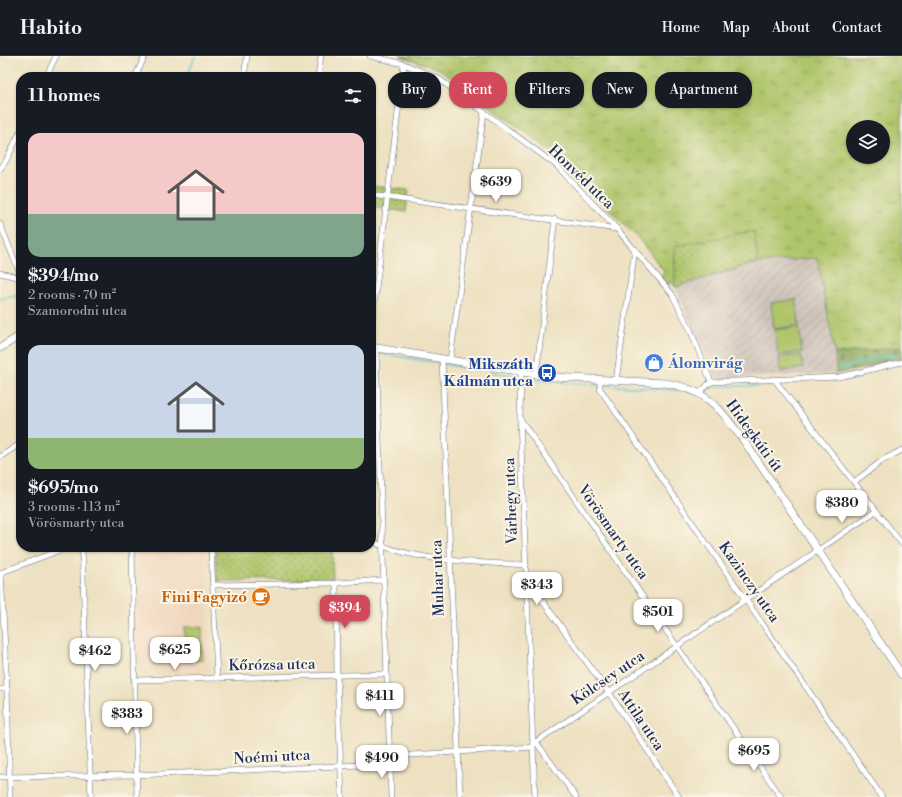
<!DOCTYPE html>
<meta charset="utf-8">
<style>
:root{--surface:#171b24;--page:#20242c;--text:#f1f3f6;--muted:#9ea1a6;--line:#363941;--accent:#d1495b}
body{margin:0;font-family:"Libre Bodoni",serif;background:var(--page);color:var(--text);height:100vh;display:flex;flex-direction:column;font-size:15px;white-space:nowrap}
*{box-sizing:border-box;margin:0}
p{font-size:13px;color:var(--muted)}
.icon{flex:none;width:22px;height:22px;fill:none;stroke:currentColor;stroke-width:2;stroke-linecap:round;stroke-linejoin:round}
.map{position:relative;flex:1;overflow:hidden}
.drawer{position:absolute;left:16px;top:16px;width:360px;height:480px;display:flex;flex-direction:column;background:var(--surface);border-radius:16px;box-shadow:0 1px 3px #0004}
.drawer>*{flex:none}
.guide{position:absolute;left:388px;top:16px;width:380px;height:36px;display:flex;gap:8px}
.fabs{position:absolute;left:846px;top:64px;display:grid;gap:8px}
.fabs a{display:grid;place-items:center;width:44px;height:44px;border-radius:50%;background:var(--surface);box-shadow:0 1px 3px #0004;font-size:20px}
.price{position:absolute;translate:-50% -34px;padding:0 9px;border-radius:8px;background:#fff;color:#222;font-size:13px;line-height:26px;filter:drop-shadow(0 1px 2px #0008)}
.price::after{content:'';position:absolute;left:50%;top:24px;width:12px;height:9px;margin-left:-6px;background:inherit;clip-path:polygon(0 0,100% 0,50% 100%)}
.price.current{background:var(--accent);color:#fff}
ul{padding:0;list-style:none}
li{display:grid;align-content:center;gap:8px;height:212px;padding:0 12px}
li span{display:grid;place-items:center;height:124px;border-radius:12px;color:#555}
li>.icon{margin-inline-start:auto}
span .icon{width:72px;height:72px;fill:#fffc;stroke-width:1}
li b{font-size:17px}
h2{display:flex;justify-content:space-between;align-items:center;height:48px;padding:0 12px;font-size:17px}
.pill{padding:0 14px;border-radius:16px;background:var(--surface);box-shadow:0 1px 3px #0004;font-size:14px;line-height:36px}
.pill.current{background:var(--accent);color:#fff}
header{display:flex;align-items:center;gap:24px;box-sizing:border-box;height:56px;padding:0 20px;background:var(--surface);border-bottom:1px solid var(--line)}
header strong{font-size:19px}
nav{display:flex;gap:22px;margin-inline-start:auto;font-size:14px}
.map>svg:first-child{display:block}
.built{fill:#f0d6bc}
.industrial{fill:url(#industrial-furrows)}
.grass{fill:url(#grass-tufts);stroke:#657a64;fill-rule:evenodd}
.forest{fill:url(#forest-firs);stroke:#536c5e}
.park{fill:url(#park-dots);stroke:#657a64}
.pitch{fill:#afc56a;stroke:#657a64}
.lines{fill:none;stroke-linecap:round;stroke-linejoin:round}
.stream{stroke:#53bfcd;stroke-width:1.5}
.street-casing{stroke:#646d81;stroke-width:6}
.secondary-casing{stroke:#646d81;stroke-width:8}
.street{stroke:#fff;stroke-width:5}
.secondary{stroke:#fff;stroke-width:7}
.labels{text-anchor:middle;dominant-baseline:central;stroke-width:4;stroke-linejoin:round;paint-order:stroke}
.street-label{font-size:15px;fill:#1b2f5e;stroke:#fcf5e5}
.shop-label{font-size:15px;font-weight:bold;fill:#366cbe;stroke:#fcf5e5;text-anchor:start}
.transit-label{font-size:15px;font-weight:bold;fill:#164399;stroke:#fcf5e5;text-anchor:end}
.food-label{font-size:15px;font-weight:bold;fill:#c56008;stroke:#fcf5e5;text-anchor:end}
</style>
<header>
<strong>Habito</strong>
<nav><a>Home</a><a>Map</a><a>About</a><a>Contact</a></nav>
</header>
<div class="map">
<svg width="902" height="741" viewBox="0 0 902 741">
<defs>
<pattern id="industrial-furrows" width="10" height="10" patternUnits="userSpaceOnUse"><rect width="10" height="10" fill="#cec2b9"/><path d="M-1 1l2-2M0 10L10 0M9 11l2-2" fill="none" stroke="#b0a7a1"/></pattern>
<pattern id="grass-tufts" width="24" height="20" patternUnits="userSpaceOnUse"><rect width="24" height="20" fill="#afc56a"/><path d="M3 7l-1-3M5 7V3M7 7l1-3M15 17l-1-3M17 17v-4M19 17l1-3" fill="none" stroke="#8ea05a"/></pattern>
<pattern id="forest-firs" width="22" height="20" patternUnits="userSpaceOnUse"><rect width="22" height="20" fill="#8baa5e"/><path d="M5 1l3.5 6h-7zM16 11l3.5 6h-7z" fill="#718b51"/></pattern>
<pattern id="park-dots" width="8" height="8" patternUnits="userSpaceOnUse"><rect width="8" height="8" fill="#afc56a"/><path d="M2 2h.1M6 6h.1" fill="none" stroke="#8ea05a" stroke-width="1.8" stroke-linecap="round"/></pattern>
</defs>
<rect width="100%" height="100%" fill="#fcf5e5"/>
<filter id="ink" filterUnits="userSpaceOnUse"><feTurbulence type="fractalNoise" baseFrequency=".025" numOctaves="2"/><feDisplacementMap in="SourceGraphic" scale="8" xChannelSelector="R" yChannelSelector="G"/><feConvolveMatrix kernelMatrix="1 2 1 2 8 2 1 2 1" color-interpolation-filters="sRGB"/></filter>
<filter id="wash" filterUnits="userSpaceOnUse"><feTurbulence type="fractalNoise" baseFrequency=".012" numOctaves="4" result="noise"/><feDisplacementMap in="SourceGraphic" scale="16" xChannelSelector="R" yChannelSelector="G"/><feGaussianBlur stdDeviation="0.9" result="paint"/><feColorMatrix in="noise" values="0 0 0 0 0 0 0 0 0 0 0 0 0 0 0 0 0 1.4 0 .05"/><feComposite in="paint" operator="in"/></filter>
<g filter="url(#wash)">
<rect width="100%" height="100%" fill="#ede1c1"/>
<path class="built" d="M136,491H205L210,617L138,619Z"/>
<path class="industrial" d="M817,202L835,298L836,318L715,322L675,231L757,207Z"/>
<path class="grass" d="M400,0H902V291L835,298L817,202L757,207L675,231L670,224L668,230L660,221L664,215L638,182L548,93L439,13ZM853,71H883V101H853Z"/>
<path class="forest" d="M902,291V305L836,318L835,298Z"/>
<g class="park">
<path d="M371,130L409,134L406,156L371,151Z"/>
<path d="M754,175L758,206L675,231V190Z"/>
<path d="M215,491H332L333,524L217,525Z"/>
</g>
<g class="pitch">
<path d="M796,243L799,269L774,273L771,247Z"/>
<path d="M799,271L802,296L778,299L775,274Z"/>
<path d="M801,299L803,312L780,315L779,301Z"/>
<path d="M184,571H202L203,604L185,605Z"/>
</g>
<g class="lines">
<g class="stream">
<path d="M187,21L195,0"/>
<path d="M0,243L21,239"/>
<path d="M371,296L440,307"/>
<path d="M444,308L479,314"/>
<path d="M839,313C859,306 881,301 902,297"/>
<path d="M490,316L519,320"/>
<path d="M523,321L552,326L680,334"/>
<path d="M714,331L770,329"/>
</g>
</g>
</g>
<g filter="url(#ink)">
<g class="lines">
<defs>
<g id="street">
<path d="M370,0L404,8L439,23L556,109L617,173L672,238L690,273L711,326"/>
<path d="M46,21L56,0"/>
<path d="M135,21L145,0"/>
<path d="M244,21L247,0"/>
<path d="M318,21L321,0"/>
<path d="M0,113L6,105L21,74"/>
<path d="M371,139L617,173"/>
<path d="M0,168L21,220"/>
<path d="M0,217L21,222"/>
<path d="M371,273L404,8"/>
<path d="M376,292L391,741"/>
<path d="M442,303L460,741"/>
<path d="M450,304L484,56"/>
<path d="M521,316L520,363L535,741"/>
<path d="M536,319L555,163"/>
<path d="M774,323L902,488"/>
<path d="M600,324V333L882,741"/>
<path d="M616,325L635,193"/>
<path d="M699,337L711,326L839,321L902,306"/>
<path d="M520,363L781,741"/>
<path d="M371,374L379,373"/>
<path d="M0,401L21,387"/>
<path d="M854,426L883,404L902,394"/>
<path d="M371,485C416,506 476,506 526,509"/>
<path d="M82,491L91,741"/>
<path d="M132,491L137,741"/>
<path d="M211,491L217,622"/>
<path d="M0,517L68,491"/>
<path d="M1,517L7,633L10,741"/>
<path d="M526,522L609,637L679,741"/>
<path d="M336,527L337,619L342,741"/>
<path d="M214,529L336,527L383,524"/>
<path d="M134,624L387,618"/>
<path d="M0,633H7"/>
<path d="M536,686L576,741"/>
<path d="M533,688L876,455"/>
<path d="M0,721L136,719L384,708L395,700L533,691"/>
</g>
<g id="secondary">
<path d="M371,291L553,321L665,327C709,334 719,352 744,385L902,619"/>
<path d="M0,292L21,279"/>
</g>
</defs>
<use href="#street" class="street-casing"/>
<use href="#secondary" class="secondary-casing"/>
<use href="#street" class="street"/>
<use href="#secondary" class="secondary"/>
</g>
</g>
<defs>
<symbol id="shop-disc" viewBox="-11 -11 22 22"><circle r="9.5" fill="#3f7fe0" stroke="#fcf5e5"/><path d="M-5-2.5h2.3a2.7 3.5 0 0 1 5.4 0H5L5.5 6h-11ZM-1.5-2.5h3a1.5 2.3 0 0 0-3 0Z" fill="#fff"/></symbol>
<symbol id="bus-disc" viewBox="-11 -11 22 22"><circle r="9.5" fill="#1a4fb4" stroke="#fcf5e5"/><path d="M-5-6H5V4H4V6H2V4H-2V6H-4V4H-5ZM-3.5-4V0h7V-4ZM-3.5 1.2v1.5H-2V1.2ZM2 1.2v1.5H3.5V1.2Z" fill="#fff"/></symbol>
<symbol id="cafe-disc" viewBox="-11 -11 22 22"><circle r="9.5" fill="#e8710a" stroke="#fcf5e5"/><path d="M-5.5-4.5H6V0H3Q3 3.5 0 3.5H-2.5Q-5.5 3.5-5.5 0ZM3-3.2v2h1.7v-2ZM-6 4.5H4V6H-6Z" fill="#fff"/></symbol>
</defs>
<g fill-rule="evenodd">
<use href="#shop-disc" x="643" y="296" width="22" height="22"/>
<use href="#bus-disc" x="536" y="306" width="22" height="22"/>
<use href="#cafe-disc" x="250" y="530" width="22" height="22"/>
</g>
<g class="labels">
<g class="street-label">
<text transform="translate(581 121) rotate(44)">Honvéd utca</text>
<text transform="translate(754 380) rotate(54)">Hidegkúti út</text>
<text transform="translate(511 445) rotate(-92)">Várhegy utca</text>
<text transform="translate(613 476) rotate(55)">Vörösmarty utca</text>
<text transform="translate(438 522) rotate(-92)">Muhar utca</text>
<text transform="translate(749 526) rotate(55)">Kazinczy utca</text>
<text transform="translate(272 609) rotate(-1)">Kőrózsa utca</text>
<text transform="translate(608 622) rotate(-34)">Kölcsey utca</text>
<text transform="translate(641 664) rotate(56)">Attila utca</text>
<text transform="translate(272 701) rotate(-3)">Noémi utca</text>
</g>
<g class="shop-label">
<text x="668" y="307">Álomvirág</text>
</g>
<g class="transit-label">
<text x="533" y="308">Mikszáth<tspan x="533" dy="17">Kálmán utca</tspan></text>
</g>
<g class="food-label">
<text x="247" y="541">Fini Fagyizó</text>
</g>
</g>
</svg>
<div class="fabs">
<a><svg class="icon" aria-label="layers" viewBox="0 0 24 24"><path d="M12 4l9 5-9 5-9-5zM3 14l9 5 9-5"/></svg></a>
</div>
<b class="price" style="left:496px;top:147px">$639</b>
<b class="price" style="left:842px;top:468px">$380</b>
<b class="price" style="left:537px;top:550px">$343</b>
<b class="price current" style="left:345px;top:573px">$394</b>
<b class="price" style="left:658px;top:577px">$501</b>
<b class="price" style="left:175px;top:615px">$625</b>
<b class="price" style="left:95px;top:616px">$462</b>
<b class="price" style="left:380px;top:661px">$411</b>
<b class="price" style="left:127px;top:679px">$383</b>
<b class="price" style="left:754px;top:716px">$695</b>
<b class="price" style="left:382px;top:723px">$490</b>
<div class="guide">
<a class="pill">Buy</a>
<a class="pill current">Rent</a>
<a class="pill">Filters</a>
<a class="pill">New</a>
<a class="pill">Apartment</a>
</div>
<section class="drawer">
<h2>11 homes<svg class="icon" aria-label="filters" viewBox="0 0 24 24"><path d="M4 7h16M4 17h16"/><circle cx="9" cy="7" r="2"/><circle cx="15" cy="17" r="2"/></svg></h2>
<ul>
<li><span style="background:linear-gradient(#f6c9c9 65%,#7fa58c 0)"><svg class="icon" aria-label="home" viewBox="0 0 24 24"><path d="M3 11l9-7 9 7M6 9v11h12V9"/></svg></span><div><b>$394/mo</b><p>2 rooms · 70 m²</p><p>Szamorodni utca</p></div></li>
<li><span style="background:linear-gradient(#c9d6e8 75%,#8fb573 0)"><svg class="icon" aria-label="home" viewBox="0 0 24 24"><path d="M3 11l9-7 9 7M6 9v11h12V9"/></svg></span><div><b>$695/mo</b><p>3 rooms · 113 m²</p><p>Vörösmarty utca</p></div></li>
</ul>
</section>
</div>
